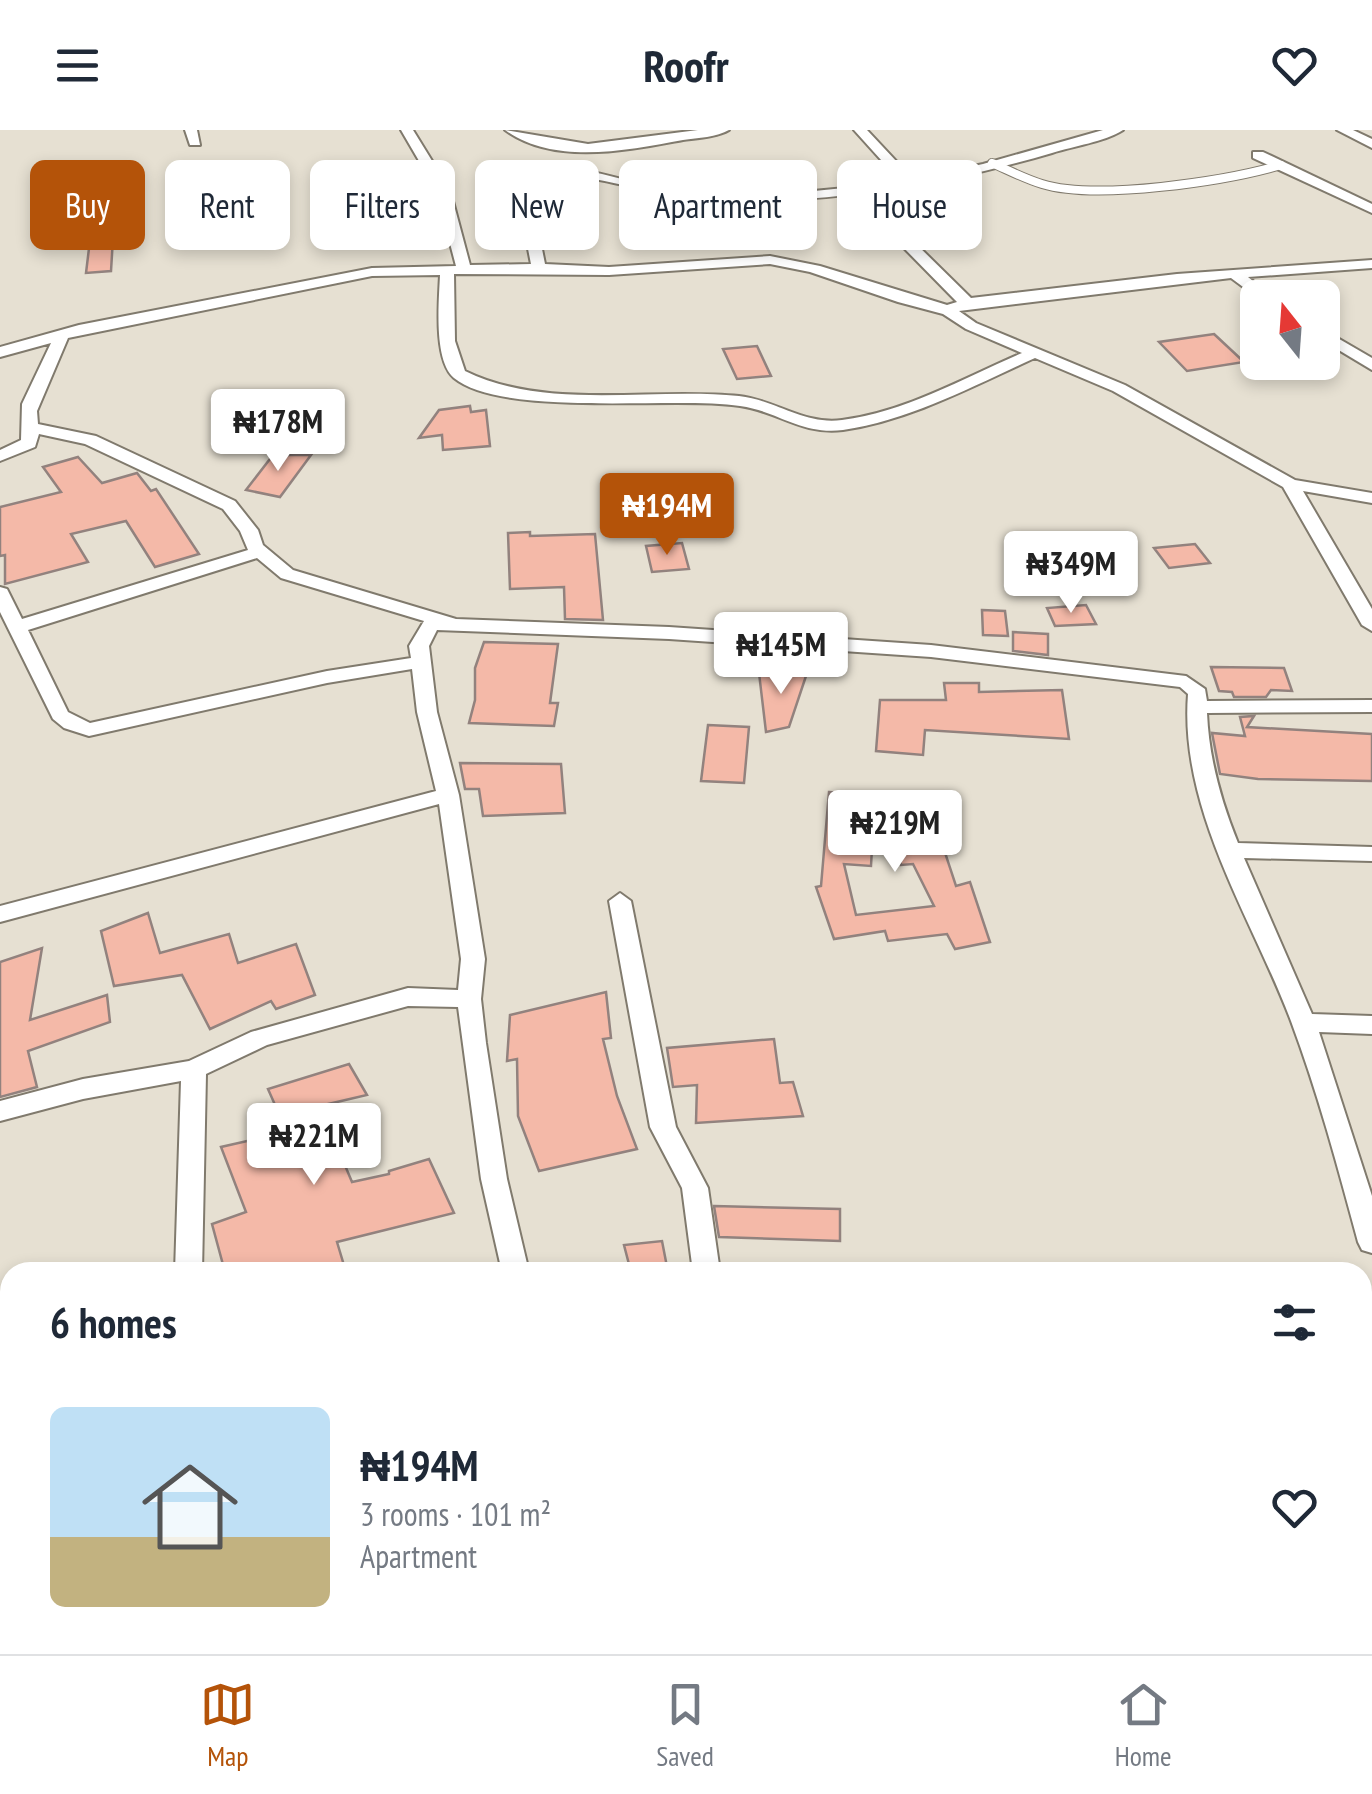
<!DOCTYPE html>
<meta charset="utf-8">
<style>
:root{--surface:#fff;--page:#f6f6f7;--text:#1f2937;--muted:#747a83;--line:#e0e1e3;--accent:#b45309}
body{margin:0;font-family:"PT Sans Narrow",sans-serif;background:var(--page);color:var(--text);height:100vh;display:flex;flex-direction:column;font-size:38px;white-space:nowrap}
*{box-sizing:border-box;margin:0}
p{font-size:32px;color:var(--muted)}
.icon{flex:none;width:55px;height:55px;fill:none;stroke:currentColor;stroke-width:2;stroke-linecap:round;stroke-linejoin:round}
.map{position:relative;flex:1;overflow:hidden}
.side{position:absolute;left:0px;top:1132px;width:1372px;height:392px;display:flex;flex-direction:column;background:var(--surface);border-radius:30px 30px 0 0;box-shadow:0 5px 15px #0003}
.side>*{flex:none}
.top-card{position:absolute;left:30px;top:30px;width:1312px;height:90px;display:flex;gap:20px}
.needle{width:65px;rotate:343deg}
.controls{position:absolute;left:1240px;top:150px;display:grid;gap:20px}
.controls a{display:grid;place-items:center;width:100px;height:100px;border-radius:15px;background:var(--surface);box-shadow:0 5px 15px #0003;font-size:50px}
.price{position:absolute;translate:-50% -85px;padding:0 22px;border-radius:10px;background:#fff;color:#222;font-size:32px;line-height:65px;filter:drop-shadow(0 2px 5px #0008)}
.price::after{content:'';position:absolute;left:50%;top:60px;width:30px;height:22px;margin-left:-15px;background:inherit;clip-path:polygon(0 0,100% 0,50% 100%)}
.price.selected{background:var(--accent);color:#fff}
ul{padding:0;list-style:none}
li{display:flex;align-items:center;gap:30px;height:250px;padding:0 50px}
li span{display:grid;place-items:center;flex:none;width:280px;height:200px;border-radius:15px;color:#555}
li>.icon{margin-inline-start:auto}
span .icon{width:120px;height:120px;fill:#fffc;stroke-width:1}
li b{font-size:42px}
h2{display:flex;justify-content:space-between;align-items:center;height:120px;padding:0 50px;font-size:42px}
.pill{padding:0 35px;border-radius:15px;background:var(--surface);box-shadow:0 5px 15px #0003;font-size:35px;line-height:90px}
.pill.selected{background:var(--accent);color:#fff}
header{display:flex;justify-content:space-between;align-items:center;height:130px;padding:0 50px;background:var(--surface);font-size:45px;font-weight:700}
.tabs{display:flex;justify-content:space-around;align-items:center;height:140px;border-top:2px solid var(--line);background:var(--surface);font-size:28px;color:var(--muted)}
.tabs a{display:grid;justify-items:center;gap:5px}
.tabs .selected{color:var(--accent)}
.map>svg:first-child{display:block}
.building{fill:#f4b9a8;stroke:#92827e;stroke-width:2.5}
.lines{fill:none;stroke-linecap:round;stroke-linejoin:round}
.lane-casing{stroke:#807a6d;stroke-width:10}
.street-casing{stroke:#807a6d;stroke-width:4}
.lane{stroke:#fff;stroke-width:8}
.street{fill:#fff;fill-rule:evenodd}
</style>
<header><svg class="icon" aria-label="menu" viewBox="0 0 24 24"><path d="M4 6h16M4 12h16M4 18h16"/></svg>Roofr<svg class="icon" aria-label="heart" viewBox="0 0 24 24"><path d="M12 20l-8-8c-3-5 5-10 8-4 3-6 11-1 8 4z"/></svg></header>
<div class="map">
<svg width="1372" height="1524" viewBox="0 0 1372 1524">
<rect width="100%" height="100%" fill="#e6e0d2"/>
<g class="building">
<path d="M113,108L111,141L86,143L90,110Z"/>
<path d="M1214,204L1244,232L1187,241L1159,212Z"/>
<path d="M757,216L771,246L737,249L723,219Z"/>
<path d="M470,276L471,282L486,280L490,316L443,320L442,305L419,308L439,280Z"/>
<path d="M273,325H311L280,367L246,360Z"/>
<path d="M78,327L102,353L137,343L151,361L156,359L199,424L155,437L126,391L71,404L88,432L5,454V425L0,426V377L61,362L43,337Z"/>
<path d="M530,402V406L595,404L603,490L565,489L564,457L510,459L508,403Z"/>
<path d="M682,413L689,439L652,442L646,416Z"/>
<path d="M1195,414L1210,433L1169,438L1154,418Z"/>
<path d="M1086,475L1096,494L1055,496L1047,478Z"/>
<path d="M982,480L1005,481L1008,506L983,505Z"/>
<path d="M1013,502L1048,504V525L1013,521Z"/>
<path d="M484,512L558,514L550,573H558L554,596L469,593L475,570V538Z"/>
<path d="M1211,537L1284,538L1292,561L1271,560L1266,567H1234L1232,562L1219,561Z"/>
<path d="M808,540L789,597L766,602L759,543Z"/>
<path d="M944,553H979V562L1062,560L1069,609L925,600L923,625L876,621L880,570H946Z"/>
<path d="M1254,586L1247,597L1372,604V651L1258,649L1220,644L1212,603L1245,606L1240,587Z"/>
<path d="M708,595L749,597L744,653L701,651Z"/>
<path d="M460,633L561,634L565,683L483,686L479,659H465Z"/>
<path d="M829,662L875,666L871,736L844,734L856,785L934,776L913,734L901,735L883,678L929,674L956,756L970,752L990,812L955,819L947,804L888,811L885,801L834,809L816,757L821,756Z"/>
<path d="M148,783L160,823L229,804L238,833L296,814L315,865L276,879L271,871L210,899L182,845L114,856L101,801Z"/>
<path d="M42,818L30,890L107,865L110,892L28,921L37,957L0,967V832Z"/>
<path d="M606,862L611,908L603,909L617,966L637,1019L539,1041L518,986L517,929L507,931L510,885Z"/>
<path d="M774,909L780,953L793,952L803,986L696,993L697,955L673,957L667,918Z"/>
<path d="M349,934L367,965L320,976L352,1052L389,1044V1041L429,1029L454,1083L337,1112L346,1142H225L212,1094L246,1082L221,1017L287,1002L268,959Z"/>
<path d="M714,1076L840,1079V1111L719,1107Z"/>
<path d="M662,1111L668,1142H631L624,1115Z"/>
</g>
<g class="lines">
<defs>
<path id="lane" d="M992,33C1008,40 1025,49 1042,54C1096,71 1226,51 1281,35"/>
<g id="street">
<path d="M185,0H197L200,15H190Z"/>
<path d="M401,0H413L450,60L470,135L531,134L516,58C528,47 541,41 557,40C598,36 638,58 678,62C750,69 828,61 900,51L854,0H867L913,49L983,34L1103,0H1123C1104,12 1074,16 1052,23C936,57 820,75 699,71C646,69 578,28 530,59L545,134L609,137L770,126L820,136L947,175L957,172L898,112V106H908L971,168L1177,144L1372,130V138L1248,147L1274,168H1258L1231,148L959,181L976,193L1125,255L1295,350L1372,363V373L1303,361L1372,479V501L1362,495L1283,357L1113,261L1035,228C973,256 911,290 843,300C800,305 778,281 740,276C675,266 503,288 454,248C433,230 439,170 440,145L372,146L68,208L37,281L38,294L96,306L235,371L258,400L263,415L293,440L456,489L669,497L931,515L1186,546L1205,559L1207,571L1372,570V582L1207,583C1209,629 1221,671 1238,713L1372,717V731L1244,728L1312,884L1372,886V904L1319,902L1372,1066V1123L1362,1120L1358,1112C1338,1038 1318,963 1291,891C1252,788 1179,680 1188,564L1180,557L931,527L669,509L437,500L429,516L437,582L459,665L485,829L481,869L486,913L507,1049L529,1142H502L481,1049L458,877L408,876L267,915L206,944L202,1142H175L181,951L83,969L0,991V971L83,949L189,931L251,902L408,858L458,860L461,829L439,674L0,792V776L436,661L417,582L412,539L327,553L89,606L64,598L53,589L0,482V457L7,459L22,489L248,420L240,401L223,379L85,314L39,304L35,317L0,331V320L21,310L22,274L51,213L0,227V217L79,195L372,138L456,136L436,60ZM770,134L810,142L898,172L943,184L966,199L1022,223C964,248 905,282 842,290C803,295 776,270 739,266C650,257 547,281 465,241L455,211L454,144L609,145ZM257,428L281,448L424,491L409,516L411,528L327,541L90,593L68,582L28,500Z"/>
<path d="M505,0L588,14L698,0H729C717,7 698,8 683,10C628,20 554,36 505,0Z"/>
<path d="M1337,0H1353L1372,9V18Z"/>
<path d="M1253,22H1263L1372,74V83L1253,28Z"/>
<path d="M1322,199L1372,228V240L1322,210Z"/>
<path d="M620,763L631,771L676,997L708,1058L720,1142H693L682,1058L650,997L609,771Z"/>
<rect x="1362" y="1213" width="10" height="24"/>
<rect x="1362" y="1464" width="10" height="30"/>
<path d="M209,1515H241L242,1524H210Z"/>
<path d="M598,1515H630L633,1524H601Z"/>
<path d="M812,1515H844L847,1524H815Z"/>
</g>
</defs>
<use href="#lane" class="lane-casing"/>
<use href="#street" class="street-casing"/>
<use href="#lane" class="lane"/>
<use href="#street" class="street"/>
</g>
</svg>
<div class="controls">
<a><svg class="needle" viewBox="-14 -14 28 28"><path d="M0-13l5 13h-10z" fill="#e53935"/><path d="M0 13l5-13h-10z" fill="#747a83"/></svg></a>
</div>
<b class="price" style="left:278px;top:344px">₦178M</b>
<b class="price selected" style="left:667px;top:428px">₦194M</b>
<b class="price" style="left:1071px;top:486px">₦349M</b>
<b class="price" style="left:781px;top:567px">₦145M</b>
<b class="price" style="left:895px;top:745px">₦219M</b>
<b class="price" style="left:314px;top:1058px">₦221M</b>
<div class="top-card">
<a class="pill selected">Buy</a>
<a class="pill">Rent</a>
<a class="pill">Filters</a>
<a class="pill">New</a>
<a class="pill">Apartment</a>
<a class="pill">House</a>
</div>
<section class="side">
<h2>6 homes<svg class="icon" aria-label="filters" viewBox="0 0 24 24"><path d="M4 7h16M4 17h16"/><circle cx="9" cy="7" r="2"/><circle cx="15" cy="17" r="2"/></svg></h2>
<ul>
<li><span style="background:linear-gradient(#bfe0f5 65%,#c2b280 0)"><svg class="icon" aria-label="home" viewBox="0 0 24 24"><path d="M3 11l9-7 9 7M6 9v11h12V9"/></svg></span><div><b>₦194M</b><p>3 rooms · 101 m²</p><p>Apartment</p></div><svg class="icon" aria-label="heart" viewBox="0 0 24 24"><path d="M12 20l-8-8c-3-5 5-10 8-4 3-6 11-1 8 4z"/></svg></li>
</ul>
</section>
</div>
<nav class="tabs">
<a class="selected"><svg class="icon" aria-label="map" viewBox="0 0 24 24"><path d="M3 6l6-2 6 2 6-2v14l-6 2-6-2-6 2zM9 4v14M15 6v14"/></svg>Map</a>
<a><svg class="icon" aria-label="saved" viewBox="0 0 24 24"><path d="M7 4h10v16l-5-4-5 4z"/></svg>Saved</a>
<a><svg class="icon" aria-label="home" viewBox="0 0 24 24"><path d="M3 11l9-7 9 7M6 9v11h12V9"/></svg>Home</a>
</nav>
